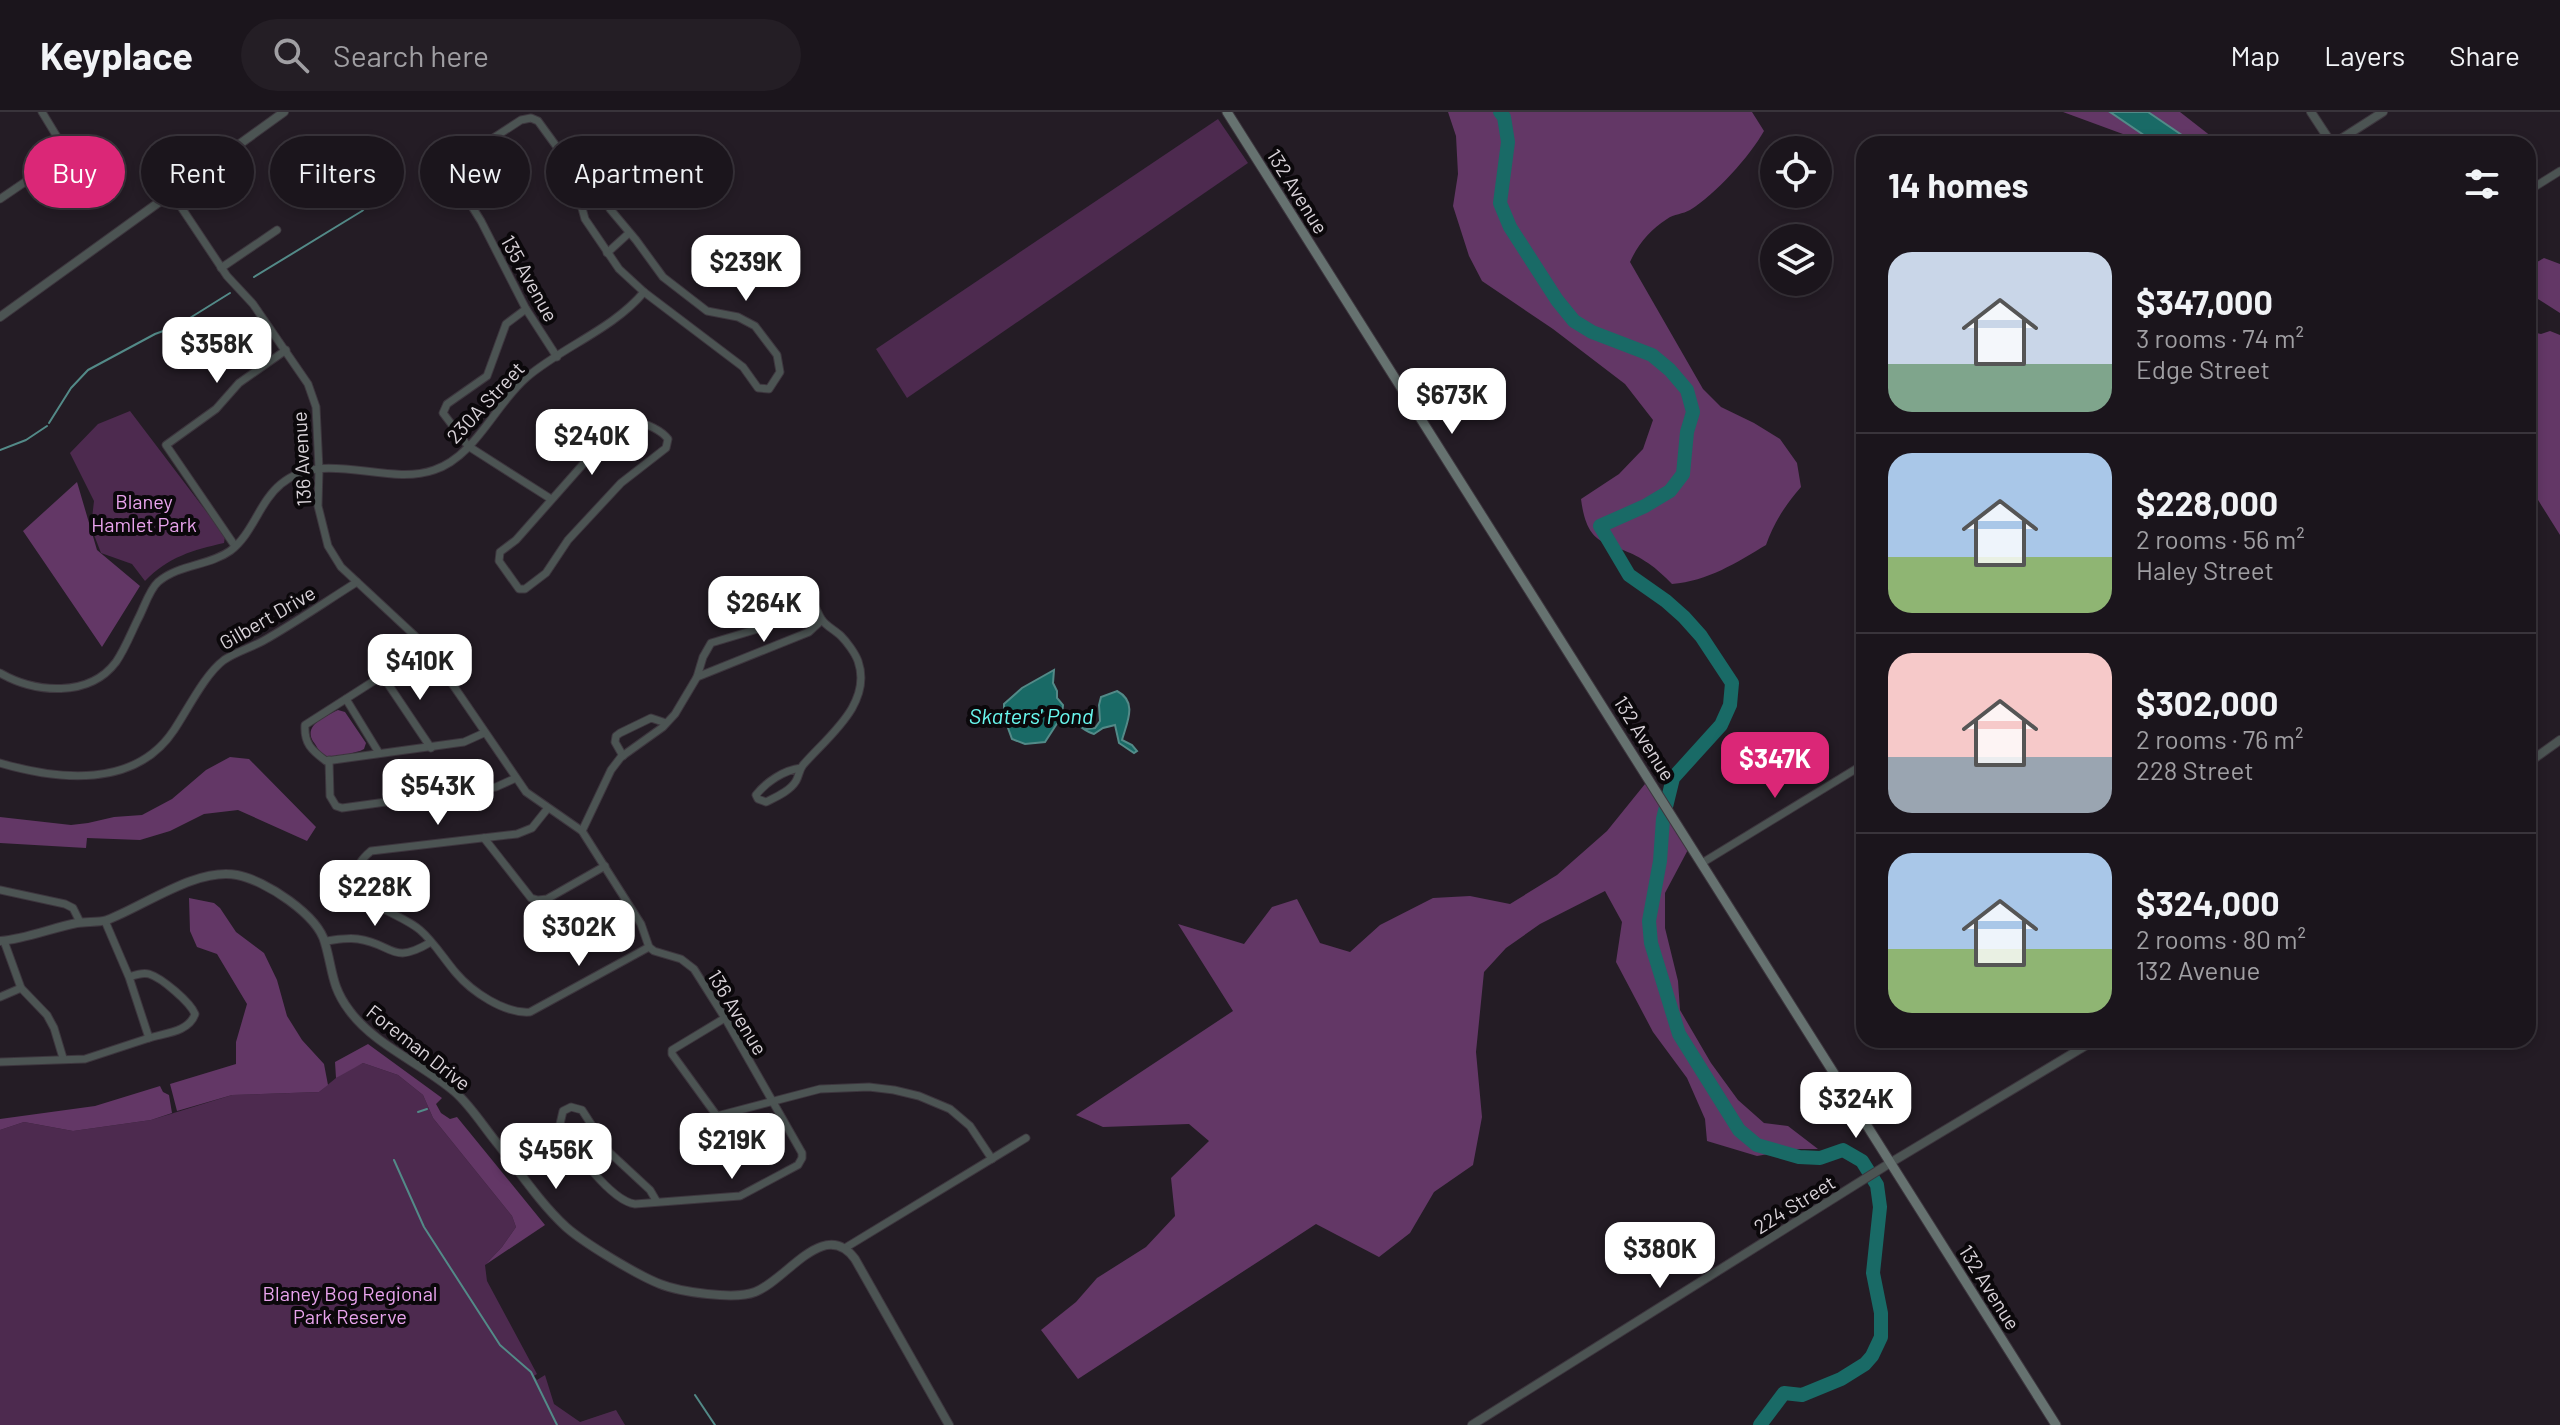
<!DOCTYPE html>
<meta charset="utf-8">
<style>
:root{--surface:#1b151c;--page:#241e25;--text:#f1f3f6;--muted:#a09fa3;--line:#39343b;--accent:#db2777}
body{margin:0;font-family:Barlow,sans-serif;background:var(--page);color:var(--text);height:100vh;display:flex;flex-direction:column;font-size:30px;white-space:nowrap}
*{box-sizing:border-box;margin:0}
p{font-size:26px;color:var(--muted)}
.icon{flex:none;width:44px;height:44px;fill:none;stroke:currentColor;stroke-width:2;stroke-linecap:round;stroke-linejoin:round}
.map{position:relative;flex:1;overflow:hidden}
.drawer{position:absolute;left:1856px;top:24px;width:680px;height:912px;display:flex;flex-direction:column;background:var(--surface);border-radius:24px;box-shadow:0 4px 12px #0003,0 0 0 2px var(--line)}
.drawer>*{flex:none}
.guide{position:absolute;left:24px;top:24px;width:760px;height:72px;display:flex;gap:16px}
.controls{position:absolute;left:1760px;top:24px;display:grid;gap:16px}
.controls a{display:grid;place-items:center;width:72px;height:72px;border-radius:50%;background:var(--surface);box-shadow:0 4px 12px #0003,0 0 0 2px var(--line);font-size:40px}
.price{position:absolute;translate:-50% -68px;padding:0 18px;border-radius:16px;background:#fff;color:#222;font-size:26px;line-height:52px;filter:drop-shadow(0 2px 4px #0008)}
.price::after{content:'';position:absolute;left:50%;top:48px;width:24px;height:18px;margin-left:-12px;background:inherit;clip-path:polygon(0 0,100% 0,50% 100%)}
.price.selected{background:var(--accent);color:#fff}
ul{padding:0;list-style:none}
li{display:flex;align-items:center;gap:24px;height:200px;padding:0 32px}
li+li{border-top:2px solid var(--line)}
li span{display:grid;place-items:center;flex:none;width:224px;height:160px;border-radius:24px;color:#555}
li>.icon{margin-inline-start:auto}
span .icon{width:96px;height:96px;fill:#fffc;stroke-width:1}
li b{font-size:34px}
h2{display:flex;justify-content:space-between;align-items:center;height:96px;padding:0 32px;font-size:34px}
.tag{padding:0 28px;border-radius:36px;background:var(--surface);box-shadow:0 4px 12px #0003,0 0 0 2px var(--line);font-size:28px;line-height:72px}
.tag.selected{background:var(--accent);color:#fff}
header{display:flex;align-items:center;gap:48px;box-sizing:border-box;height:112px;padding:0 40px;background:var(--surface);border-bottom:2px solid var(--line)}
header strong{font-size:38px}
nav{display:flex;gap:44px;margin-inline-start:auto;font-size:28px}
.search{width:560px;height:72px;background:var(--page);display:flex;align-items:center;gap:20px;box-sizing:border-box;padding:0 28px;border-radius:44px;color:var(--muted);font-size:30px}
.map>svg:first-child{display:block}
.green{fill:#4d2a4f}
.forest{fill:#633766}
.water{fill:#196a66;stroke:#538a88;stroke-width:2}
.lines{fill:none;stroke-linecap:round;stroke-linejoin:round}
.stream{stroke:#538a88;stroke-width:2}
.river{stroke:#196a66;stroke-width:14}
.minor-casing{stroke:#3d363e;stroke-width:9}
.tertiary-casing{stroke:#3d363e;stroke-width:10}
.secondary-casing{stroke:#3d363e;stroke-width:11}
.minor{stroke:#4c5453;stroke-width:7}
.tertiary{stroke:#4c5453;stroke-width:8}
.secondary{stroke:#667270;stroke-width:9}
.labels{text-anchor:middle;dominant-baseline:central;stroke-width:8;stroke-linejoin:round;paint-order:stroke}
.street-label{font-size:20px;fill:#d9d3d9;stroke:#0b080b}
.park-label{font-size:20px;fill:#e9a4ed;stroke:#0b080b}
.water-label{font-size:22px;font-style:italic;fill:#69f8ef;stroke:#0b080b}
</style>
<header>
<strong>Keyplace</strong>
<div class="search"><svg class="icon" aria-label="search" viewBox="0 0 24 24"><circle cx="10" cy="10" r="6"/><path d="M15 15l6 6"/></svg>Search here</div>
<nav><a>Map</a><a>Layers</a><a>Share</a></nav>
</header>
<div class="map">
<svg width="2560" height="1313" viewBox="0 0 2560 1313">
<rect width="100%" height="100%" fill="#241c25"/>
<g class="green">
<path d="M1218,7L1248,51L907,286L876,237Z"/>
<path d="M130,299L209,403L226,418L224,431C193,438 168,445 145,469L132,452L101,441L91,415L94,389L70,341L98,312Z"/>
<path d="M363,951L398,963L423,983L433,1006L512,1104L516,1115L502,1135L485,1153L487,1169L537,1262L534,1264L537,1268L545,1263L554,1292L580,1310L616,1298L625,1313H0V1018L24,1010L73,1019L151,1008L232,983L319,980L342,961Z"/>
</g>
<g class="forest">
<path d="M1448,0H1752L1764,19C1750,44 1715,83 1690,98C1683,102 1674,102 1667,107C1650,118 1638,132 1630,150L1703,277L1721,295L1754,311L1780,327L1797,351L1801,375C1785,393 1774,411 1766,433C1736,451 1708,469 1672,472C1665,465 1657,457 1648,451C1613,426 1588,443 1581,387L1619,362L1643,337L1653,308L1625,272L1553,217L1482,169L1469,144L1453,94L1458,62L1456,24Z"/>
<path d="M2063,0H2110L2157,32H2137L2131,25Z"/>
<path d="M2148,0H2180L2221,32H2195Z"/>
<path d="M2544,146L2560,152V201L2538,187L2528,185V155Z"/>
<path d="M2528,219L2541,222L2550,219L2560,223V423L2528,372Z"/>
<path d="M77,370L97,438L140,474L102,535L23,419Z"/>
<path d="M338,598L345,600L366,631L364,637L360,639C351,641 338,646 329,645C321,644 319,638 315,632C301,614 324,605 338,598Z"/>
<path d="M230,645L249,647L316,715L307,729L238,698L204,702L170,719L140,728L87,726L86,736L0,731V705L71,713L88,711L114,705L142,703L172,687L206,658Z"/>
<path d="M1649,667L1691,732L1665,781V816L1678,869L1680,898L1711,951L1738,988L1764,1011L1788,1014L1818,1037H1797L1757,1044L1707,1029L1705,1007L1687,966L1653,920L1616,850L1622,810L1605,779L1540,812L1506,836L1484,860L1476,940L1482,1005L1473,1053L1434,1080L1410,1121L1379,1145L1316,1112L1078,1267L1041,1218L1076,1190L1097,1166L1146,1135L1175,1104L1171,1066L1209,1029L1189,1012L1103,1015L1076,1003L1233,899L1178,812L1244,832L1272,795L1297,787L1320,831L1350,840L1380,813L1433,786L1470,784L1510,792L1557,763L1607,719Z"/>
<path d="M189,786L214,791L220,796L236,820L264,841L277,868L287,904L302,928L324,952L328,973L319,980L232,983L177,999L170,972L236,952V930L247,892L217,842L197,835L190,819Z"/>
<path d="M368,932L442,986L436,992L441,1001L450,1007L457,1005L545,1113L485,1153L502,1135L516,1115L512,1104L433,1006L423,983L398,963L363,951L336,966L335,950Z"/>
<path d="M160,974L163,980L169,983L172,1001L151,1008L73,1019L24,1010L0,1018V1007L95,994Z"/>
</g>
<g class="water">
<path d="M2110,0H2148L2195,32H2157Z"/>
<path d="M1054,558L1053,571L1057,579V586L1063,593L1062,603L1081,610L1087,617L1095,616L1100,609L1099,593L1101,585L1117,579C1138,590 1127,610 1122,628L1132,633L1137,639L1134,641L1119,631L1115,613L1103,616L1094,622C1080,618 1074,604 1058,610L1045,630L1025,632L1012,627L1004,605V592L1022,576Z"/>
</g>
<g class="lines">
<g class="stream">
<path d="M254,165L362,99L378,82L396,47"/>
<path d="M49,311L71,276L88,258L155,222L177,214L230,181"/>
<path d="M0,338L26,328L47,314"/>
<path d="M418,1000L427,997"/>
<path d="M394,1048L424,1115L500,1233L531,1260L557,1313"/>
<path d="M695,1283L715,1313"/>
</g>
<path class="river" d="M1500,0L1504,5L1508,30L1500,91L1510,115L1557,188L1574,209L1592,220L1652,243L1670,258L1687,278L1693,300L1687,320L1683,362L1670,379L1645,394L1600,414L1629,463L1666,489L1684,505L1701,524L1732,571L1730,593L1721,613L1673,666L1663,707L1660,749L1649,809L1651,831L1679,922L1739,1018L1757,1033L1799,1045L1820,1046L1843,1038L1862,1049L1877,1073L1880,1095L1873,1161L1881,1201V1225L1872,1244L1865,1252L1841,1267L1802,1283L1784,1281L1760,1313"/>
<defs>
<g id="minor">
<path d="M2528,79L2560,59"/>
<path d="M171,80L227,164L253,192L308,272L316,295L319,357L318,394L328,434L341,455L427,535L526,680L582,719L641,812L649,835L654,839L681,847L694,857L725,906L802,1041V1046L798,1053L740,1084L635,1092C611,1089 570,1034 560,1012L563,999L571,995L582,998L609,1040L650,1078L657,1090"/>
<path d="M0,87L25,70L59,35V28L42,0"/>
<path d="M607,141L629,121"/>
<path d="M221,156L277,118"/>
<path d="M526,197L506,212L487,264L447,292L443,301L468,334L551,387"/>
<path d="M557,245L526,197L481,109L451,61L455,51L521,8L531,6L538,9L570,53L586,48L591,52L610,97L636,128L663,165L707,199L738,205L755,214L777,243L780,260L769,277L758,276L743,255L644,180L619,157L585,107L570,53"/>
<path d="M636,311C647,311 662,319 668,327L666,336L621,371L568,428L546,461L525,477H519L499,449L500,440L516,428L585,350Z"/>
<path d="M235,434L166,333L216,297L239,271L286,238"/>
<path d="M427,535L305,613C304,631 311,638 326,649L464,630L484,621"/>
<path d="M0,561C35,581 89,586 116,550C125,537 131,521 138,507C144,496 149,478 158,470C179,452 209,454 230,439C253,422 259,390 281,372C324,336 386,375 434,358C476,344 495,292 527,265C564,234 613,217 644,180"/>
<path d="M382,563L431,636"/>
<path d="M697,565L703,545L711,531L764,515C770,503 785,466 805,482C815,489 816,499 822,508C826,514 835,518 841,524C847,530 855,541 858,549C873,592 827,625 803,653C799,658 799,664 796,669C790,679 776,685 766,690L758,687L756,683C766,670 784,658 801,656"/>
<path d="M346,587L379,641"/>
<path d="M623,644L615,630L616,624L620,621L651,606L666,611"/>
<path d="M329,648L330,684L336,694L342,696L496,675L516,666"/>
<path d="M0,651C58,668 135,677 174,618C188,597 205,562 224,548C236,540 250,536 263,529C295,511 325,490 357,470"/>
<path d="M548,696L532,716L517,722L371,739C359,749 351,761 360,776C371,797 403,803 420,818C434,830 444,847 456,861C472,880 505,902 530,900L649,835"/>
<path d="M582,719L611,658L621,645L663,615L675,602L697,565L809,520L822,508"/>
<path d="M484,726L531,786L538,788L547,787L605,754"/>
<path d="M1702,751L1864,652"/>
<path d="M0,778L65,792L73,796L80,810"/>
<path d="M105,809L129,865C135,863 142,860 149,862C162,866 190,890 195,902C189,920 165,921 149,926L129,865"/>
<path d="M4,829L21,876L47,903L54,916L63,946"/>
<path d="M325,829C335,828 348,825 358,827C394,832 391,854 431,830"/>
<path d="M0,885L21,876"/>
<path d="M725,906L672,938V942L717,1004L820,977L869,975L894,978L919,984L950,997L970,1014L992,1047"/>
<path d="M0,950L85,947L149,926"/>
<path d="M845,1136L1026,1026"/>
</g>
<g id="tertiary">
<path d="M2311,0L2332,32"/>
<path d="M2333,32L2383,0"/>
<path d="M0,205L284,0"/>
<path d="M2528,651L2560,628"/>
<path d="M0,829C26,827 51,816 77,811C87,809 97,811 107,808C144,794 197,755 237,763C265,768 318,803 325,831C333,858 331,874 349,898C374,933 423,952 455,980C471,994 483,1014 497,1031C519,1059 540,1091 566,1115C584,1131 637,1163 660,1172C680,1180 735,1188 755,1180C787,1168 824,1105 855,1147L949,1313"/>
<path d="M1472,1313L1890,1051L2095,928"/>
</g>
<path id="secondary" d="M1227,0L2056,1313"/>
</defs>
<use href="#minor" class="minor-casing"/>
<use href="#tertiary" class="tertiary-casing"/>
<use href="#secondary" class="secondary-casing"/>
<use href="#minor" class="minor"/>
<use href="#tertiary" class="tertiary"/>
<use href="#secondary" class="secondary"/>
</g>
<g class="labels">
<g class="street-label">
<text transform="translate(1298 79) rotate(58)">132 Avenue</text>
<text transform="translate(530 166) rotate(61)">135 Avenue</text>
<text transform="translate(485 290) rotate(-47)">230A Street</text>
<text transform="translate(301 347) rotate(-93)">136 Avenue</text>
<text transform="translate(267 505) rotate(-30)">Gilbert Drive</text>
<text transform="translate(1645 626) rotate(58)">132 Avenue</text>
<text transform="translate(738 900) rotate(59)">136 Avenue</text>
<text transform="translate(419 935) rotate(38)">Foreman Drive</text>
<text transform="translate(1794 1092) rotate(-32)">224 Street</text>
<text transform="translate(1990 1175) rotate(58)">132 Avenue</text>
</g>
<g class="park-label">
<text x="144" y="389">Blaney<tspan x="144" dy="23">Hamlet Park</tspan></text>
<text x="350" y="1181">Blaney Bog Regional<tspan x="350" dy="23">Park Reserve</tspan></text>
</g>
<g class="water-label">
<text x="1031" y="603">Skaters' Pond</text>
</g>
</g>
</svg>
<div class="controls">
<a><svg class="icon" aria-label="locate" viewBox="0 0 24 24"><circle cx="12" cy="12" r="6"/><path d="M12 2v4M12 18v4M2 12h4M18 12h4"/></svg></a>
<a><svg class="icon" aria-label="layers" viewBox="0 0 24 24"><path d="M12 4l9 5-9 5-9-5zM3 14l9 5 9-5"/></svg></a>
</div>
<b class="price" style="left:746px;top:191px">$239K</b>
<b class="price" style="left:217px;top:273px">$358K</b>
<b class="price" style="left:1452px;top:324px">$673K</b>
<b class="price" style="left:592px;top:365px">$240K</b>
<b class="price" style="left:764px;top:532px">$264K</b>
<b class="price" style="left:420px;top:590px">$410K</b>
<b class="price selected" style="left:1775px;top:688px">$347K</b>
<b class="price" style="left:438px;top:715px">$543K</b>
<b class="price" style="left:375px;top:816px">$228K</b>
<b class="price" style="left:579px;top:856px">$302K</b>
<b class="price" style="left:1856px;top:1028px">$324K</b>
<b class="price" style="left:732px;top:1069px">$219K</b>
<b class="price" style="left:556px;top:1079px">$456K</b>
<b class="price" style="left:1660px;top:1178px">$380K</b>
<div class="guide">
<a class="tag selected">Buy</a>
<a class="tag">Rent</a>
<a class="tag">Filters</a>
<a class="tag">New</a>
<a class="tag">Apartment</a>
</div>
<section class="drawer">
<h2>14 homes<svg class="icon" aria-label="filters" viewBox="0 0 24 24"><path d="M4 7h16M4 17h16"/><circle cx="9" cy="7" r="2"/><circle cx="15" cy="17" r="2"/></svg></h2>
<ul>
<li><span style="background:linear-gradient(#c9d6e8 70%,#7fa58c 0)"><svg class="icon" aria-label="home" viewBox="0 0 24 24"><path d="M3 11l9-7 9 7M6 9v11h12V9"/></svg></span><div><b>$347,000</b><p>3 rooms · 74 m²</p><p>Edge Street</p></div></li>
<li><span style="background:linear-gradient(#a9c7e8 65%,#8fb573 0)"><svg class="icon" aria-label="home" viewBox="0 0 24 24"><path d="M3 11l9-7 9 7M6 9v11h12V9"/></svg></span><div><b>$228,000</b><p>2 rooms · 56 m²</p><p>Haley Street</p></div></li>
<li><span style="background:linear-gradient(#f6c9c9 65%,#9aa5b1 0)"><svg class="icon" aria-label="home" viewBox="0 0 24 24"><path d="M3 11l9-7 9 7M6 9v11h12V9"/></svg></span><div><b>$302,000</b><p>2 rooms · 76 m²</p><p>228 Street</p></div></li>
<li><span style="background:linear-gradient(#a9c7e8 60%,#8fb573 0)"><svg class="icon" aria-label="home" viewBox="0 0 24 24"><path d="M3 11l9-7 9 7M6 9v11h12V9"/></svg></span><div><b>$324,000</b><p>2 rooms · 80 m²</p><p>132 Avenue</p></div></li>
</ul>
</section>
</div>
